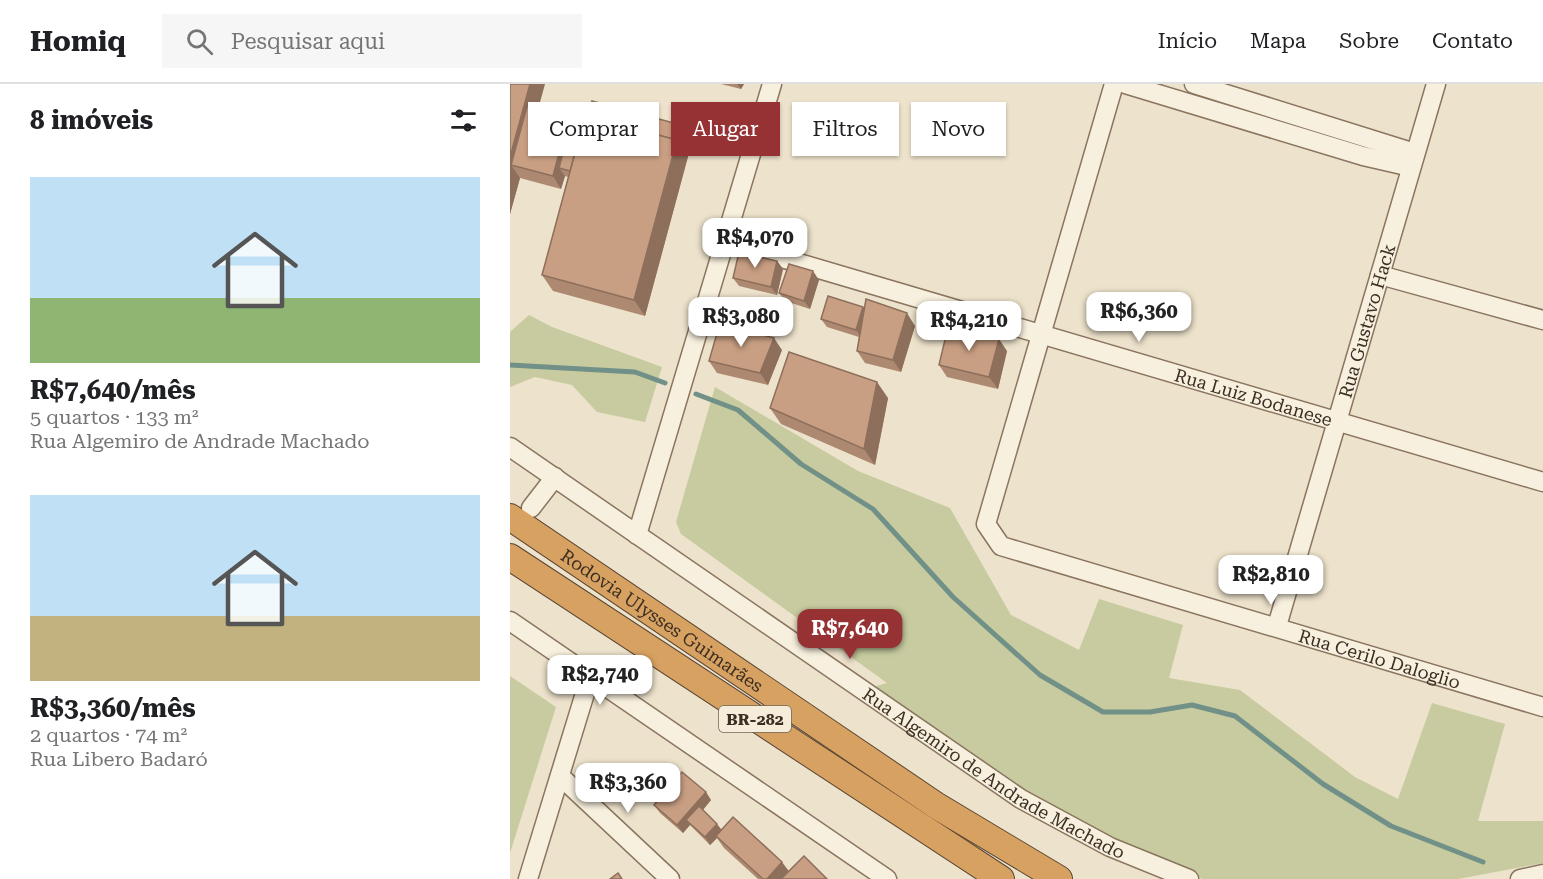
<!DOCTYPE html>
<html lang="pt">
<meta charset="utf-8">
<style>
:root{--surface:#fff;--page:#f6f6f6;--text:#202124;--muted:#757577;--line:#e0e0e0;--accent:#963234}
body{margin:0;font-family:"Roboto Serif",serif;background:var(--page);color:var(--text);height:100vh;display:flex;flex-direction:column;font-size:22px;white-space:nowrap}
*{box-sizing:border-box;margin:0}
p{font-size:20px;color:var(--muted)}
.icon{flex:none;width:33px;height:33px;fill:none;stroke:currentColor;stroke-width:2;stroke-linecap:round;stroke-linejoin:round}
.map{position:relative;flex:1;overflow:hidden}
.side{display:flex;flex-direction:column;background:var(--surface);width:510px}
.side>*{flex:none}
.guide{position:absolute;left:18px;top:18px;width:570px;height:54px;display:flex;gap:12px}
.price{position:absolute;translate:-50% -51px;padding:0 14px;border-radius:12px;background:#fff;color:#222;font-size:20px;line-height:39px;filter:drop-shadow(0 2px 3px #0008)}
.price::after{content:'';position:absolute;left:50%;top:36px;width:18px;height:14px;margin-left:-9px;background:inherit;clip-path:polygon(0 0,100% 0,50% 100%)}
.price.selected{background:var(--accent);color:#fff}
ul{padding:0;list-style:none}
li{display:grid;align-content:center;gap:12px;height:318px;padding:0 30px}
li span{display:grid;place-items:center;height:186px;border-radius:0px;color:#555}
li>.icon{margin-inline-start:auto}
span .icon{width:108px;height:108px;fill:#fffc;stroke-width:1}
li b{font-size:26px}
h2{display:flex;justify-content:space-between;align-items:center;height:72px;padding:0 30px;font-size:26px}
.chip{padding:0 21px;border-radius:0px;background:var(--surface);box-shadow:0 2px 4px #0004;font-size:21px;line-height:54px}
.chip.selected{background:var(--accent);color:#fff}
header{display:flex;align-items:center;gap:36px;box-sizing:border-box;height:84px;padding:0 30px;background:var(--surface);border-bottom:2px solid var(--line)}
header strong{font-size:28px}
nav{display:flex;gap:33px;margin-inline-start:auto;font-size:21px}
.search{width:420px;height:54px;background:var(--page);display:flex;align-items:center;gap:15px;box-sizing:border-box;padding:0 21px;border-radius:0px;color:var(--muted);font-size:22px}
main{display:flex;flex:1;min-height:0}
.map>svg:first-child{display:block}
.green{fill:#c7cb9f}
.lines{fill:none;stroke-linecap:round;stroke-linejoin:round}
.stream{stroke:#719188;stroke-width:5}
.minor-casing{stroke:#8a755f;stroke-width:21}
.highway-casing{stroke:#584433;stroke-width:28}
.minor{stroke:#f8f0de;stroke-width:18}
.highway{stroke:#d7a161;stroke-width:26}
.wall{fill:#ad8971}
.shaded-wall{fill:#8d6f5c}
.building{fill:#c99f83;stroke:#8d6f5c;stroke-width:1.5}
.labels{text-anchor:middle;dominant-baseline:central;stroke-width:6;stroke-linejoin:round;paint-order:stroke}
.shield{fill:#f5edda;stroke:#736759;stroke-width:1.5}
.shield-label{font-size:16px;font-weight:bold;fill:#3b2e22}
.street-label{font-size:18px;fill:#3b2e22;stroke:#f5edda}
</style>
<header>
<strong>Homiq</strong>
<div class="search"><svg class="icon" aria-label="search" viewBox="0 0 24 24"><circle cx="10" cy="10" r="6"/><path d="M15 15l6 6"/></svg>Pesquisar aqui</div>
<nav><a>Início</a><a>Mapa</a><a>Sobre</a><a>Contato</a></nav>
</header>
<main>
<section class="side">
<h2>8 imóveis<svg class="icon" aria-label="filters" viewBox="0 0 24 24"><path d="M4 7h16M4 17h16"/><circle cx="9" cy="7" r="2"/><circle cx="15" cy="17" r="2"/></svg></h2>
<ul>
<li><span style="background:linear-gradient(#bfe0f5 65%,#8fb573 0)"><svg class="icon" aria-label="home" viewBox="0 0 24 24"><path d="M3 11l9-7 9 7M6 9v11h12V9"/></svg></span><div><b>R$7,640/mês</b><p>5 quartos · 133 m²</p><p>Rua Algemiro de Andrade Machado</p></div></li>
<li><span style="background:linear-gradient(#bfe0f5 65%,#c2b280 0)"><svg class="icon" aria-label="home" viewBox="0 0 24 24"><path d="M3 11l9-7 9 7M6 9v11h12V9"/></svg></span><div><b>R$3,360/mês</b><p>2 quartos · 74 m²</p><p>Rua Libero Badaró</p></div></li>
</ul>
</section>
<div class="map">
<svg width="1033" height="795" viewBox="0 0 1033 795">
<rect width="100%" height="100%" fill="#ede2cb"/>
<g class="green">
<path d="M19,231L42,243L152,283L135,338L87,328L62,301L25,293L0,303V248Z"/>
<path d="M205,303L348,387L440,424L501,531L569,566L589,515L673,541L659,594L730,606L845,693L888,715L922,619L995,640L968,737H1033V779L948,795H693L673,789L512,712L355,605L377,599L171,450L166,438Z"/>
<path d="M0,592L46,623L0,769Z"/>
</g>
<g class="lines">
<g class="stream">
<path d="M0,281L125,288L155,299"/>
<path d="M186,310L228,326L291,380L363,425L443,513L530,591L593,628H640L682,621L725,632L813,700L881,742L973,778"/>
</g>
<defs>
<g id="minor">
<path id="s1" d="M604,0L476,440L491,462L1033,623"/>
<path d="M615,0L853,72L901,83"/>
<path d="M684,0L905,69"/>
<path id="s2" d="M214,157L1033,398"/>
<path d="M870,191L1033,236"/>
<path id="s3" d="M0,363L511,715L600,763L679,795"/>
<path d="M21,424L45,393"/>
<path d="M127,451L262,0"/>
<path d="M0,537L377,795"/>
<path id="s4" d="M767,542L926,0"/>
<path d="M50,692L160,795"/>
<path d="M18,795L80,593"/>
<path d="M1010,795L1033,790"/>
</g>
<g id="highway">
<path id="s5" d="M0,433L427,722L549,795"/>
<path d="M0,473L491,795"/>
</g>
</defs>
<use href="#minor" class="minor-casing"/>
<use href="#highway" class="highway-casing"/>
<use href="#minor" class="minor"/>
<use href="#highway" class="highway"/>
</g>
<g class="wall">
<path d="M0,0L29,22L62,34L73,37L183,54L135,232L43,207L32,191L58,93L55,92L51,105L10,94L0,130Z"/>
<path d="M211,0H234L231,5Z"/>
<path d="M267,177L273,185L267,211L229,202L223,194Z"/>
<path d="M309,196L300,225L275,217L269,209Z"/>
<path d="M354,225L405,242L391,288L355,279L347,267L349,253L317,243L311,235Z"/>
<path d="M272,266L258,301L207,289L199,277Z"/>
<path d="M497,267L488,305L437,293L429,281Z"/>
<path d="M378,314L365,381L271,340L260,324Z"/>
<path d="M201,716L193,726L211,745L278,787L317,795H248L214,764L207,754L200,761L180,741L173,749L150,729L144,721Z"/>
</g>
<g class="shaded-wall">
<path d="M20,0H35L12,84L1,81L10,94L0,130V73Z"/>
<path d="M227,0H234L231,5Z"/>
<path d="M59,31L68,43L49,84L55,92L51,105L43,92Z"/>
<path d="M175,42L183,54L135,232L124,216L167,56Z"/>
<path d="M267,177L273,185L267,211L261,203Z"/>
<path d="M303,187L309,196L300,225L294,217Z"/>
<path d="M353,223L359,231L352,254L346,246Z"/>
<path d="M397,229L405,242L391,288L383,276Z"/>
<path d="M264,254L272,266L258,301L250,289Z"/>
<path d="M489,255L497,267L488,305L479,293Z"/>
<path d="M367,298L378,314L365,381L354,365Z"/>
<path d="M196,708L201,716L181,740L176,736L180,741L173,749L167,741Z"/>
<path d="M207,740L213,748L206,752L207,754L200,761L195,753Z"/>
<path d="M272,778L281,790L276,795H257Z"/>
</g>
<g class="building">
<path d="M0,0H20L0,73Z"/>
<path d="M82,17L175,42L170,60L167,56L78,33Z"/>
<path d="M18,19L59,31L43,92L1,81Z"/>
<path d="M75,32L167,56L124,216L32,191Z"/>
<path d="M62,34L73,37L60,87L49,84Z"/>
<path d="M229,168L267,177L261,203L223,194Z"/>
<path d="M279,180L303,187L294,217L269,209Z"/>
<path d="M318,212L353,223L346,246L311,235Z"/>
<path d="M356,215L397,229L383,276L347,267Z"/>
<path d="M210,239L264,254L250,289L199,277Z"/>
<path d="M438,243L489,255L479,293L429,281Z"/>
<path d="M279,268L367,298L354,365L260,324Z"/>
<path d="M172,688L196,708L167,741L144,721Z"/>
<path d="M189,722L207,740L195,753L176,736Z"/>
<path d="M223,733L272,778L257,795H253L206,752Z"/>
<path d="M294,772L317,795H271Z"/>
<path d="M108,789L112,795H100Z"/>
</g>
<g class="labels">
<rect class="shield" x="209" y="622" width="72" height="26" rx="4.5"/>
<g class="shield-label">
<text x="245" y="635">BR-282</text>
</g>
<g class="street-label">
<text stroke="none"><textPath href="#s4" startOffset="318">Rua Gustavo Hack</textPath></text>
<text stroke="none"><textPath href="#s2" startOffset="552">Rua Luiz Bodanese</textPath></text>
<text stroke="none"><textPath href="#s5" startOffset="184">Rodovia Ulysses Guimarães</textPath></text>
<text stroke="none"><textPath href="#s1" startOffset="880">Rua Cerilo Daloglio</textPath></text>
<text stroke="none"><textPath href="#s3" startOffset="584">Rua Algemiro de Andrade Machado</textPath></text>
</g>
</g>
</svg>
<b class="price" style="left:245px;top:185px">R$4,070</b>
<b class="price" style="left:629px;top:259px">R$6,360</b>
<b class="price" style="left:231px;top:264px">R$3,080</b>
<b class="price" style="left:459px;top:268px">R$4,210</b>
<b class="price" style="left:761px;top:522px">R$2,810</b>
<b class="price selected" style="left:340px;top:576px">R$7,640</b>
<b class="price" style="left:90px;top:622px">R$2,740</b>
<b class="price" style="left:118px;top:730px">R$3,360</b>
<div class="guide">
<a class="chip">Comprar</a>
<a class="chip selected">Alugar</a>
<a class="chip">Filtros</a>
<a class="chip">Novo</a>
</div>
</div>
</main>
